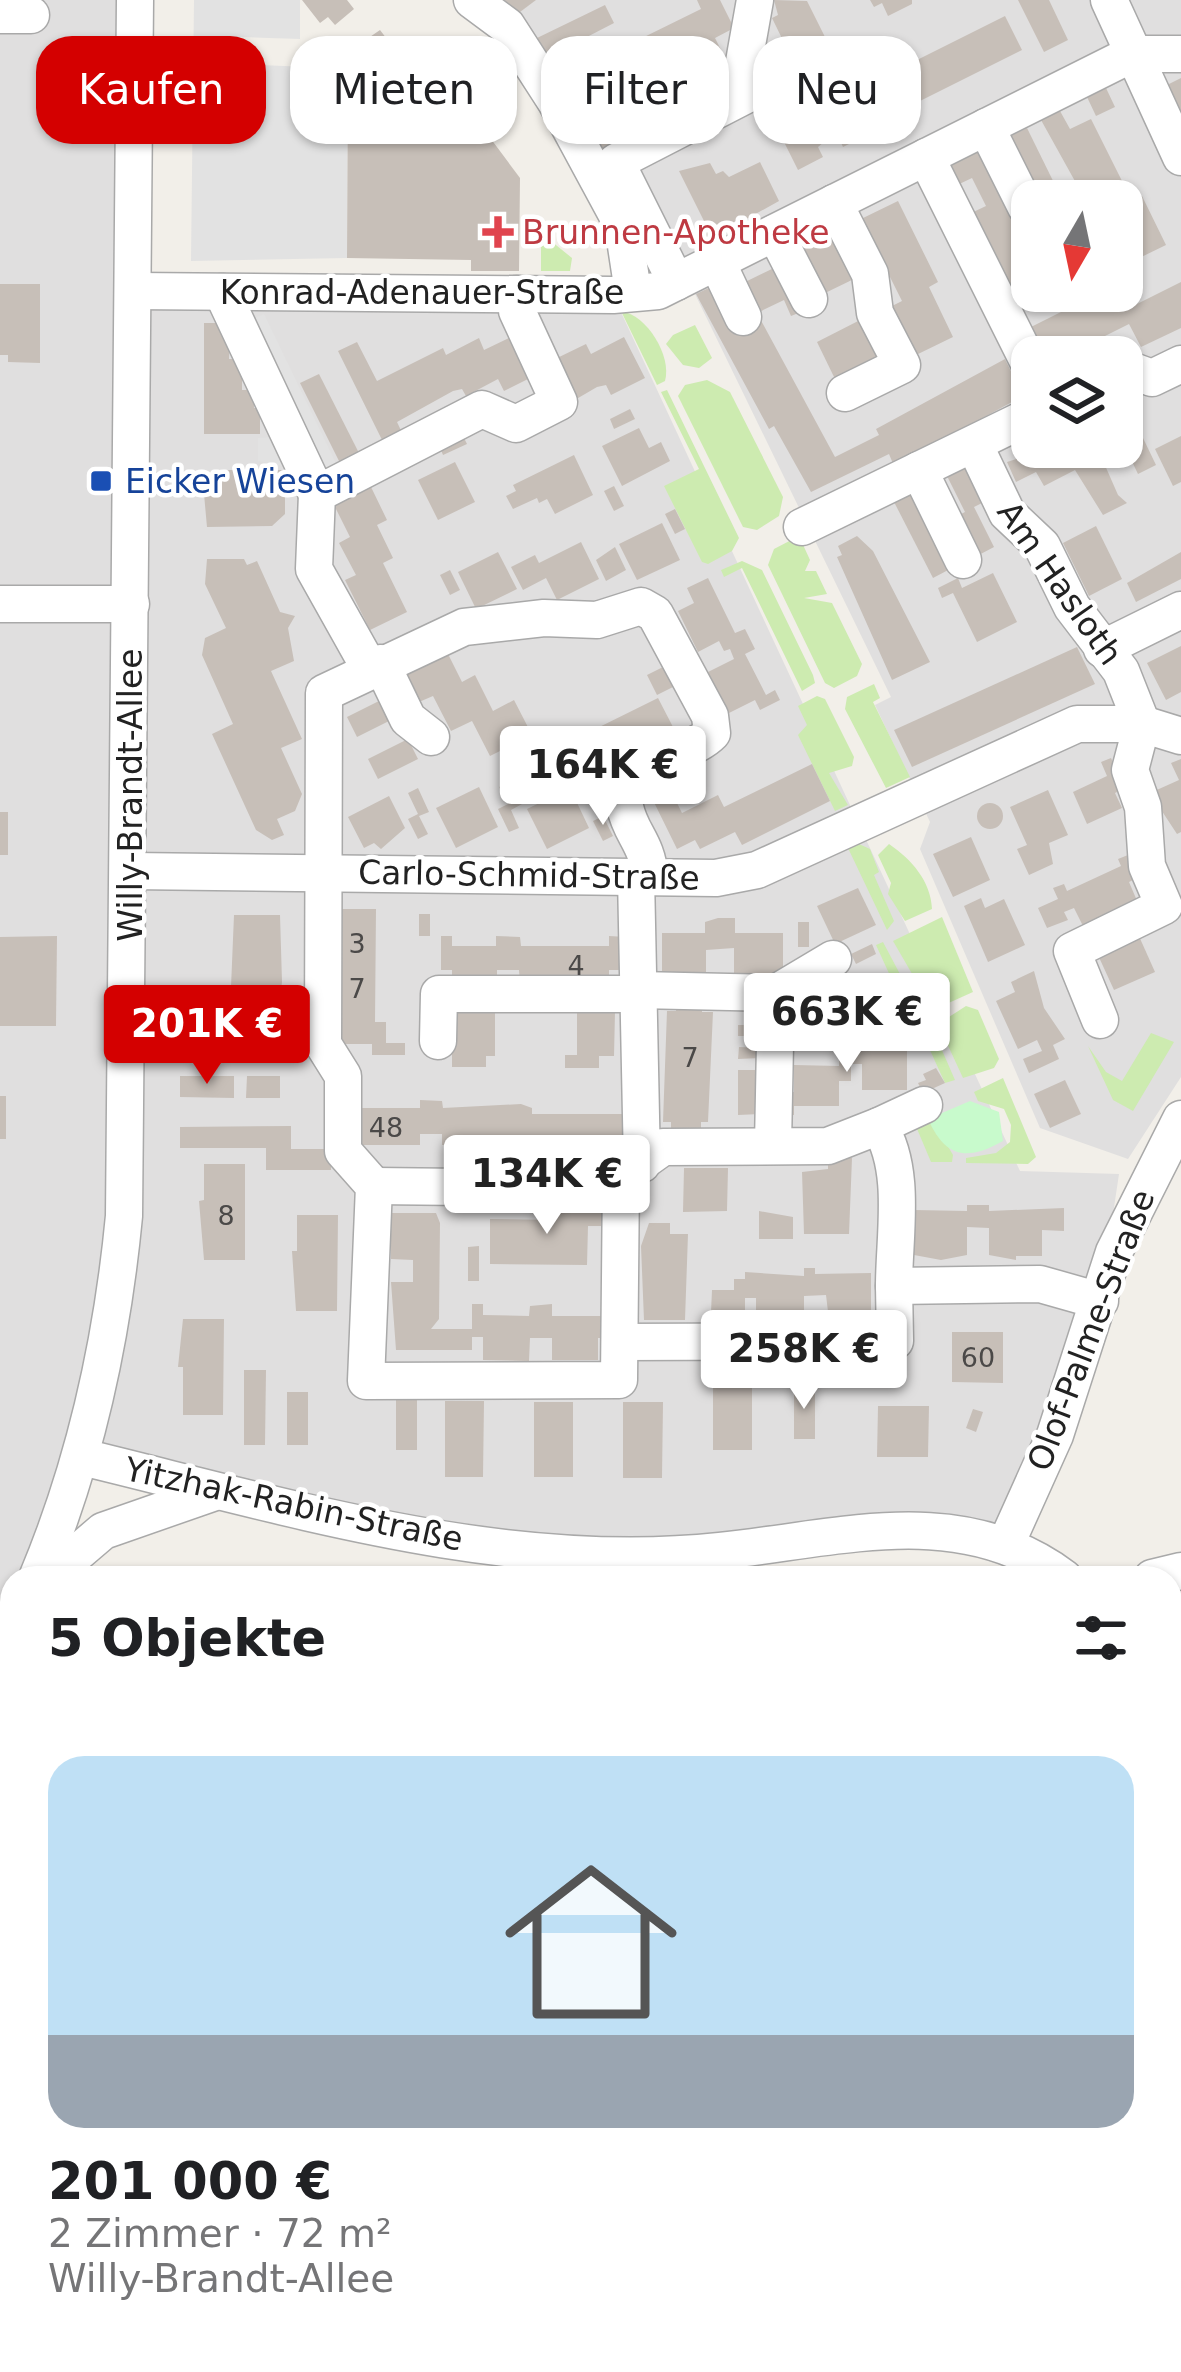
<!DOCTYPE html>
<html lang="de">
<meta charset="utf-8">
<style>
:root{--surface:#fff;--page:#f2f2f2;--text:#202124;--muted:#757577;--accent:#d40000}
body{margin:0;font-family:"DejaVu Sans",sans-serif;background:var(--page);color:var(--text);height:100vh;display:flex;flex-direction:column;font-size:45px;white-space:nowrap}
*{box-sizing:border-box;margin:0}
p{font-size:39px;color:var(--muted)}
.icon{flex:none;width:66px;height:66px;fill:none;stroke:currentColor;stroke-width:2;stroke-linecap:round;stroke-linejoin:round}
.map{position:relative;flex:1;overflow:hidden}
.sheet{position:absolute;left:0px;top:1566px;width:1182px;height:807px;display:flex;flex-direction:column;background:var(--surface);border-radius:36px 36px 0 0;box-shadow:0 3px 9px #0004}
.sheet>*{flex:none}
.banner{position:absolute;left:36px;top:36px;width:1110px;height:108px;display:flex;gap:24px}
.needle{width:78px;rotate:189deg}
.controls{position:absolute;left:1011px;top:180px;display:grid;gap:24px}
.controls a{display:grid;place-items:center;width:132px;height:132px;border-radius:24px;background:var(--surface);box-shadow:0 3px 9px #0004;font-size:60px}
.price{position:absolute;translate:-50% -102px;padding:0 27px;border-radius:12px;background:#fff;color:#222;font-size:39px;line-height:78px;filter:drop-shadow(0 3px 6px #0008)}
.price::after{content:'';position:absolute;left:50%;top:72px;width:36px;height:27px;margin-left:-18px;background:inherit;clip-path:polygon(0 0,100% 0,50% 100%)}
.price.on{background:var(--accent);color:#fff}
ul{padding:0;list-style:none}
li{display:grid;align-content:center;gap:24px;height:636px;padding:0 48px}
li span{display:grid;place-items:center;height:372px;border-radius:36px;color:#555}
li>.icon{margin-inline-start:auto}
span .icon{width:216px;height:216px;fill:#fffc;stroke-width:1}
li b{font-size:51px}
h2{display:flex;justify-content:space-between;align-items:center;height:144px;padding:0 48px;font-size:51px}
.chip{padding:0 42px;border-radius:36px;background:var(--surface);box-shadow:0 3px 9px #0004;font-size:42px;line-height:108px}
.chip.on{background:var(--accent);color:#fff}
.map>svg:first-child{display:block}
.residential{fill:#e0dfdf;fill-rule:evenodd}
.farmland{fill:#eef0d5}
.grass{fill:#cdebb0}
.park{fill:#c8facc}
.parking{fill:#e2e2e2}
.lines{fill:none;stroke-linecap:round;stroke-linejoin:round}
.canal{stroke:#aad3df;stroke-width:27}
.river{stroke:#aad3df;stroke-width:45}
.building{fill:#c7bfb8}
.minor-casing{stroke:#a9a9a9;stroke-width:39}
.minor{stroke:#fff;stroke-width:36}
.health-dot{fill:#e0444e;stroke:#fff;stroke-width:4.5}
.transit-dot{fill:#1a4fb4;stroke:#fff;stroke-width:4.5}
.labels{text-anchor:middle;dominant-baseline:central;stroke-width:9;stroke-linejoin:round;paint-order:stroke}
.number-label{font-size:27px;fill:#4b4948}
.health-label{font-size:33px;fill:#be3a42;stroke:#fff;text-anchor:start}
.street-label{font-size:33px;fill:#222;stroke:#fff}
.transit-label{font-size:33px;fill:#164399;stroke:#fff;text-anchor:start}
</style>
<div class="map">
<svg width="1181" height="2372" viewBox="0 0 1181 2372">
<rect width="100%" height="100%" fill="#f2efe9"/>
<g class="residential">
<path d="M0,0H135L134,291L613,295L1020,1171L1119,1174L1100,1301L1006,1544L612,1556L82,1458L37,1578H12V1639L0,1660Z"/>
<path d="M505,0H1181V1077L1128,1159L1040,1128L920,849L930,822L875,705L891,697L694,292ZM1032,201H1122V291H1032ZM1032,357H1122V447H1032Z"/>
</g>
<path class="farmland" d="M280,2361H637L635,2372H277Z"/>
<g class="grass">
<path d="M551,241L572,258L570,271H541V247Z"/>
<path d="M621,311C647,315 672,356 665,381L657,385Z"/>
<path d="M695,325L712,358L699,368L683,365L666,344L673,335Z"/>
<path d="M707,380L730,392L783,497L779,516L757,530L743,527L678,396L685,385Z"/>
<path d="M667,390L739,538L732,551L708,564L702,562L664,486L699,469L661,392Z"/>
<path d="M799,536L810,560L805,571H816L827,594L804,598L832,603L862,664L857,676L834,688L825,683L768,565L774,549Z"/>
<path d="M742,561L762,570L813,675L815,683L802,691L742,568L724,577L721,570Z"/>
<path d="M874,684L880,698L873,702L910,777L886,788L845,709L847,697Z"/>
<path d="M817,696L825,699L854,757L852,766L829,773L848,805L835,811L798,735L807,725L798,706Z"/>
<path d="M859,844L870,849L879,872L874,875L894,921L887,930L848,848Z"/>
<path d="M889,844C911,859 931,881 932,909L905,921L888,894L891,883L878,855Z"/>
<path d="M942,917L973,992L933,1010L893,941Z"/>
<path d="M883,942L911,995L917,993L955,1080L945,1083L908,1002L903,1004L876,945Z"/>
<path d="M966,1006L978,1010L999,1059L994,1068L963,1078L938,1024Z"/>
<path d="M1151,1033L1174,1042L1133,1111L1113,1100L1088,1046L1106,1072L1122,1081Z"/>
<path d="M1003,1078L1036,1157L1028,1164L966,1163V1158L996,1153L1010,1142L1011,1125L1004,1109L978,1101L974,1092Z"/>
<path d="M927,1110L953,1155L952,1162H931L912,1117Z"/>
</g>
<path class="park" d="M970,1101L999,1112L1003,1141C966,1162 945,1157 928,1119Z"/>
<g class="parking">
<path d="M194,0H300V39L240,37L239,64L308,67L309,87L348,90L347,258L191,261Z"/>
<path d="M264,314L343,478L258,461V438L274,437L230,329Z"/>
</g>
<g class="lines">
<path class="canal" d="M760,2372L762,2361"/>
<path class="river" d="M1170,1782L1181,1781"/>
</g>
<g class="building">
<path d="M302,0H347L354,9L335,25L328,17L320,23Z"/>
<path d="M504,0H536L516,15Z"/>
<path d="M697,0H720L734,28L715,38L725,58L717,62L712,51L695,60L700,70L685,78L680,67L663,76L668,86L660,90L636,41L701,9Z"/>
<path d="M774,0L807,1L832,51L810,61L815,71L795,81L789,71L796,67L772,18L778,15Z"/>
<path d="M870,0H912V4L888,16L882,3L874,7Z"/>
<path d="M1049,0L1068,40L1044,52L1018,0Z"/>
<path d="M605,5L614,23L585,38L634,136L598,154L537,38Z"/>
<path d="M1005,16L1022,50L910,106L893,72Z"/>
<path d="M380,30L429,94L447,80L520,178L519,271H471V260L347,258L348,78L335,61Z"/>
<path d="M1181,78V123L1163,87Z"/>
<path d="M885,83L895,102L886,107L893,122L843,147L836,132L818,147L823,157L798,170L777,128L802,115L808,127L819,122L816,117Z"/>
<path d="M1106,88L1115,107L1096,116L1087,97Z"/>
<path d="M1060,111L1070,129L1091,119L1132,201L1142,196L1166,245L1129,263L1122,248V201H1086L1041,120Z"/>
<path d="M1027,128L1059,193L1043,201L1008,137Z"/>
<path d="M981,150L1032,237V289L1015,297L967,215L986,206L972,178L953,187L944,168Z"/>
<path d="M760,162L779,201L705,242L698,227L705,223L679,171L710,163L716,174L723,171L729,177Z"/>
<path d="M898,201L938,282L929,287L953,337L916,355L892,306L902,301L861,219Z"/>
<path d="M835,228L858,277L821,295L797,247Z"/>
<path d="M778,266L801,312L791,316L784,300L757,313L835,457L879,435L876,429L1005,359L1023,396L894,466L889,454L811,492L774,426L769,429L696,294L715,285L741,284Z"/>
<path d="M1181,282V328L1141,347L1129,324L1063,357H1043L1029,328L1103,291H1113L1123,311Z"/>
<path d="M0,284H40V363L8,362V355H0Z"/>
<path d="M866,317L885,354L835,379L817,342Z"/>
<path d="M204,323H222V335H230L229,359H242V390H254V408H260V434H204Z"/>
<path d="M517,334L530,378L504,391L498,379L466,396L462,389L453,391L397,422L405,439L386,448L338,351L357,342L377,381L443,348L446,355L479,338L484,350Z"/>
<path d="M624,337L645,378L611,395L606,385L597,387L573,401L553,360L586,344L591,354Z"/>
<path d="M319,374L362,459L343,469L300,383Z"/>
<path d="M630,409L635,419L614,429L610,419Z"/>
<path d="M639,428L649,448L661,442L670,461L622,486L602,446Z"/>
<path d="M462,434L467,444L443,455L439,445Z"/>
<path d="M1181,436V482L1173,486L1155,449Z"/>
<path d="M1143,438L1156,465L1138,474L1125,447Z"/>
<path d="M1054,447H1097L1118,495L1127,503L1103,515L1075,470L1044,486L1036,472L1016,482L1007,462Z"/>
<path d="M574,455L593,495L555,514L547,499L539,503L537,498L513,509L506,496L516,491L513,485Z"/>
<path d="M455,462L475,502L438,520L418,480Z"/>
<path d="M965,462L984,502L974,507L994,547L975,557L955,517L965,512L945,472Z"/>
<path d="M215,470H286L301,494H285V514L272,526L207,527L203,483Z"/>
<path d="M614,486L624,506L614,511L604,491Z"/>
<path d="M371,487L387,520L377,525L393,558L383,563L407,612L370,630L345,580L356,575L339,543L350,537L334,505Z"/>
<path d="M912,488L952,568L933,578L892,498Z"/>
<path d="M675,509L685,529L675,534L665,514Z"/>
<path d="M662,523L680,560L637,580L619,544Z"/>
<path d="M1096,526L1122,579L1089,596L1063,543Z"/>
<path d="M857,536L873,551L930,662L892,680L837,557L842,555L838,546Z"/>
<path d="M581,542L599,579L557,600L546,578L523,590L511,567L535,555L539,563Z"/>
<path d="M615,547L626,570L606,581L596,560Z"/>
<path d="M498,552L517,589L476,609L458,572Z"/>
<path d="M1181,552V579L1136,602L1127,583Z"/>
<path d="M207,559H244L247,565L257,561L280,612L295,616L288,628L294,661L271,671L302,739L281,748L302,794L295,811L277,819L284,835L272,840L256,830L212,734L233,724L202,655L205,638L226,628L205,584Z"/>
<path d="M450,570L460,590L450,595L440,575Z"/>
<path d="M993,573L1017,622L977,642L953,593L942,598L938,588L958,578L962,588Z"/>
<path d="M708,578L735,633L745,629L755,649L745,654L766,695L775,690L780,700L760,710L755,700L729,713L708,672L734,659L730,649L724,651L719,641L698,652L678,611L694,603L687,588Z"/>
<path d="M444,646L462,682L475,675L493,711L514,700L532,735L490,756L472,721L451,731L433,696L419,702L402,667Z"/>
<path d="M1181,646V692L1166,700L1147,663Z"/>
<path d="M1077,647L1095,684L912,767L894,730Z"/>
<path d="M667,665L677,685L657,695L647,675Z"/>
<path d="M387,697L397,717L357,737L347,717Z"/>
<path d="M658,698L673,727L663,732L667,740L595,775L592,768L582,773L567,743Z"/>
<path d="M408,739L418,759L378,779L368,759Z"/>
<path d="M1111,758L1125,788L1115,793L1122,808L1087,824L1073,792L1107,776L1101,762Z"/>
<path d="M1181,759V832L1177,834L1150,793L1179,780L1171,763Z"/>
<path d="M812,764L830,801L742,845L735,832L700,849L695,840L677,849L644,782L662,773L682,813L718,795L724,807Z"/>
<path d="M511,781L522,804L511,810L519,828L509,832L498,809L508,804L499,787Z"/>
<path d="M479,787L498,827L456,848L436,808Z"/>
<path d="M418,788L429,812L419,816L428,834L418,839L408,819L418,814L408,793Z"/>
<path d="M570,788L589,828L547,849L527,809Z"/>
<path d="M1048,790L1068,835L1049,843L1053,864L1029,875L1017,849L1027,845L1010,807Z"/>
<path d="M389,796L405,828L381,849L374,843L364,848L348,817Z"/>
<circle cx="990" cy="816" r="13"/>
<rect x="0" y="812" width="8" height="43"/>
<path d="M603,816L613,836L603,841L593,821Z"/>
<path d="M971,837L990,880L953,897L933,854Z"/>
<path d="M1128,855L1139,877L1129,882L1138,903L1084,928L1074,908L1064,912L1068,920L1047,928L1038,908L1058,899L1053,888L1064,884L1067,891L1121,866L1118,859Z"/>
<path d="M858,888L876,925L835,944L817,906Z"/>
<path d="M981,898L985,908L1004,899L1025,945L988,962L964,906Z"/>
<path d="M339,909H376L375,1022H386V1043H405V1055H372V1044H338Z"/>
<rect x="419" y="914" width="11" height="22"/>
<path d="M234,915H280L282,982L280,997H274V1059H228Z"/>
<path d="M718,918H735V933H783V975L734,974V948L706,950V974H662V933H705V922Z"/>
<rect x="798" y="922" width="11" height="25"/>
<path d="M1138,934L1155,972L1114,990L1097,953Z"/>
<path d="M57,936L56,1026H0V937Z"/>
<path d="M441,936H452V946H496V936L520,937L521,946H609V936L626,937V970H609V983H520L519,970H497V983H452V970H441Z"/>
<path d="M872,944L876,954L856,964L851,954Z"/>
<path d="M1034,971L1044,1008L1065,1039L1053,1045L1059,1059L1029,1073L1023,1059L1042,1051L1037,1040L1018,1049L996,1001L1015,992L1011,982Z"/>
<path d="M842,974L860,1015L823,1032L804,991Z"/>
<path d="M676,1001H702V1012H713L708,1122H701V1133H671V1122H663L667,1011H676Z"/>
<path d="M452,1011H495V1056H486V1067H452Z"/>
<path d="M577,1012H615L614,1056H599V1068H565V1055H577Z"/>
<rect x="738" y="1025" width="23" height="11"/>
<rect x="786" y="1029" width="22" height="11"/>
<path d="M851,1032H862V1049H907V1090H862V1064H851V1081H839V1106H794V1115H783V1092H794V1065L839,1066L840,1042H851Z"/>
<path d="M739,1047L760,1048V1058L738,1059Z"/>
<path d="M936,1068L945,1083L923,1093L918,1083L926,1080L923,1074Z"/>
<path d="M738,1070H761L760,1114L738,1115Z"/>
<path d="M180,1076H234V1098L180,1097Z"/>
<path d="M247,1076H280V1098H246Z"/>
<path d="M1065,1080L1081,1114L1050,1128L1034,1094Z"/>
<rect x="0" y="1096" width="6" height="43"/>
<path d="M420,1100L442,1101L443,1108L521,1104L532,1108V1114H622V1157H532V1146L521,1142L442,1145V1134H420V1145H353V1108H420Z"/>
<path d="M291,1126V1149H331V1170H266V1148H180V1127Z"/>
<path d="M828,1158H852L849,1234H804L802,1172L828,1169Z"/>
<path d="M204,1164H245V1260H204L199,1201L204,1200Z"/>
<path d="M684,1168H728L727,1211L683,1212Z"/>
<path d="M556,1204H610V1226H588L587,1265L490,1264V1219L556,1220Z"/>
<path d="M967,1205H989V1211L1064,1208V1231L1042,1230V1256H1016V1260L989,1255V1228L967,1227V1255L941,1260L914,1255V1210L967,1211Z"/>
<path d="M759,1211L793,1217V1239H759Z"/>
<path d="M391,1213H436L440,1223L439,1319L431,1329H472V1304H483V1315L529,1316L530,1306L552,1304V1316H610L609,1338H598V1360H552V1338H530L529,1361L483,1360V1337H472V1350H396L391,1282H413V1260L391,1259Z"/>
<path d="M297,1215H338L337,1311H296L292,1251H297Z"/>
<path d="M649,1223H670V1234H688L685,1320H644L641,1246Z"/>
<path d="M479,1246V1281H468V1247Z"/>
<path d="M804,1268H815V1274L871,1273V1318L829,1320L826,1295L804,1296V1320H756V1298H745V1313L711,1312L712,1290H734V1279H745V1272L804,1276Z"/>
<path d="M183,1319H224L223,1415H183V1367H178Z"/>
<path d="M952,1332H1003V1383L952,1382Z"/>
<path d="M244,1370H266L265,1445H244Z"/>
<rect x="713" y="1374" width="39" height="76"/>
<rect x="794" y="1386" width="21" height="53"/>
<rect x="287" y="1392" width="21" height="53"/>
<rect x="396" y="1396" width="21" height="54"/>
<path d="M445,1401H484L483,1477H445Z"/>
<rect x="534" y="1402" width="39" height="75"/>
<path d="M623,1402H663L662,1478H623Z"/>
<path d="M878,1406H929L928,1457H877Z"/>
<path d="M973,1409L983,1412L976,1432L966,1428Z"/>
<path d="M1170,2283L1179,2285L1172,2317H1170Z"/>
<path d="M906,2361H967L965,2372H904Z"/>
<path d="M991,2361H1010L1008,2367L1021,2372H988Z"/>
</g>
<g class="lines">
<defs>
<g id="minor">
<path d="M472,0L507,26L556,102L623,226L633,292"/>
<path d="M1109,0L1181,157"/>
<path d="M0,15H31"/>
<path d="M986,127L1026,207"/>
<path d="M926,157L1032,369"/>
<path d="M834,203L870,274L875,313L902,365L845,393"/>
<path d="M775,233L809,299"/>
<path d="M717,262L743,317"/>
<path d="M676,282L616,162L748,94L741,79L755,0"/>
<path d="M134,291L613,295L658,291L1132,54H1181"/>
<path d="M222,292L317,494"/>
<path d="M1122,367L1152,378L1181,364"/>
<path d="M974,444L1007,513L1042,546L1072,607L1121,671L1142,724L1130,770L1143,807L1147,866L1164,906L1072,951L1100,1020"/>
<path d="M919,470L963,560"/>
<path d="M802,527L1032,415"/>
<path d="M0,604H131"/>
<path d="M1102,649L1181,610"/>
<path d="M381,663L408,719L431,737"/>
<path d="M370,669L314,569L317,494L482,409L516,424L559,402L517,311V294"/>
<path d="M131,871L716,878L757,870L1077,724H1142L1181,736"/>
<path d="M636,877L642,1164"/>
<path d="M638,990L776,993"/>
<path d="M438,1041L439,994H638"/>
<path d="M879,1126L924,1105"/>
<path d="M773,1145L776,993L833,959"/>
<path d="M621,1177L619,1380L366,1381L374,1186L343,1151V1076L323,1044L324,693L464,627L544,618L597,620L641,606L655,614L710,716L712,733C690,756 615,768 625,807C631,835 647,842 650,877"/>
<path d="M374,1186L465,1187L484,1174L621,1177L663,1147L828,1146L879,1126C907,1169 894,1236 894,1286"/>
<path d="M620,1342L895,1341L894,1286L1040,1284L1100,1301"/>
<path d="M82,1457C289,1507 504,1574 720,1551C837,1539 961,1500 1064,1578"/>
<path d="M1006,1544L1055,1435L1114,1252L1181,1119"/>
<path d="M37,1578C86,1461 112,1342 124,1216L135,0"/>
<path d="M48,1578L103,1531L212,1493"/>
<path d="M1152,1578L1181,1571"/>
<path d="M0,1667L12,1639"/>
<path d="M1170,1679L1181,1690"/>
<path d="M0,1697L12,1702"/>
<path d="M1170,2023L1181,2022"/>
<path d="M1170,2341L1181,2343"/>
<path d="M1113,2372L1115,2361"/>
</g>
</defs>
<use href="#minor" class="minor-casing"/>
<use href="#minor" class="minor"/>
</g>
<path class="health-dot" d="M492 214h12v12h12v12h-12v12h-12v-12h-12v-12h12z"/>
<rect class="transit-dot" x="89" y="469" width="24" height="24" rx="6"/>
<g class="labels">
<g class="number-label">
<text x="357" y="943">3</text>
<text x="576" y="965">4</text>
<text x="357" y="988">7</text>
<text x="690" y="1057">7</text>
<text x="386" y="1127">48</text>
<text x="226" y="1215">8</text>
<text x="978" y="1357">60</text>
</g>
<g class="health-label">
<text x="522" y="232">Brunnen-Apotheke</text>
</g>
<g class="street-label">
<text x="422" y="292">Konrad-Adenauer-Straße</text>
<text transform="translate(1060 583) rotate(55)">Am Hasloth</text>
<text transform="translate(130 795) rotate(-90)">Willy-Brandt-Allee</text>
<text transform="translate(529 875) rotate(1)">Carlo-Schmid-Straße</text>
<text transform="translate(1091 1330) rotate(-69)">Olof-Palme-Straße</text>
<text transform="translate(294 1504) rotate(12)">Yitzhak-Rabin-Straße</text>
</g>
<g class="transit-label">
<text x="125" y="481">Eicker Wiesen</text>
</g>
</g>
</svg>
<div class="controls">
<a><svg class="needle" viewBox="-14 -14 28 28"><path d="M0-13l5 13h-10z" fill="#e53935"/><path d="M0 13l5-13h-10z" fill="#757577"/></svg></a>
<a><svg class="icon" aria-label="layers" viewBox="0 0 24 24"><path d="M12 4l9 5-9 5-9-5zM3 14l9 5 9-5"/></svg></a>
</div>
<b class="price" style="left:603px;top:828px">164K €</b>
<b class="price" style="left:847px;top:1075px">663K €</b>
<b class="price on" style="left:207px;top:1087px">201K €</b>
<b class="price" style="left:547px;top:1237px">134K €</b>
<b class="price" style="left:804px;top:1412px">258K €</b>
<div class="banner">
<a class="chip on">Kaufen</a>
<a class="chip">Mieten</a>
<a class="chip">Filter</a>
<a class="chip">Neu</a>
</div>
<section class="sheet">
<h2>5 Objekte<svg class="icon" aria-label="filters" viewBox="0 0 24 24"><path d="M4 7h16M4 17h16"/><circle cx="9" cy="7" r="2"/><circle cx="15" cy="17" r="2"/></svg></h2>
<ul>
<li><span style="background:linear-gradient(#bfe0f5 75%,#9aa5b1 0)"><svg class="icon" aria-label="home" viewBox="0 0 24 24"><path d="M3 11l9-7 9 7M6 9v11h12V9"/></svg></span><div><b>201 000 €</b><p>2 Zimmer · 72 m²</p><p>Willy-Brandt-Allee</p></div></li>
</ul>
</section>
</div>
